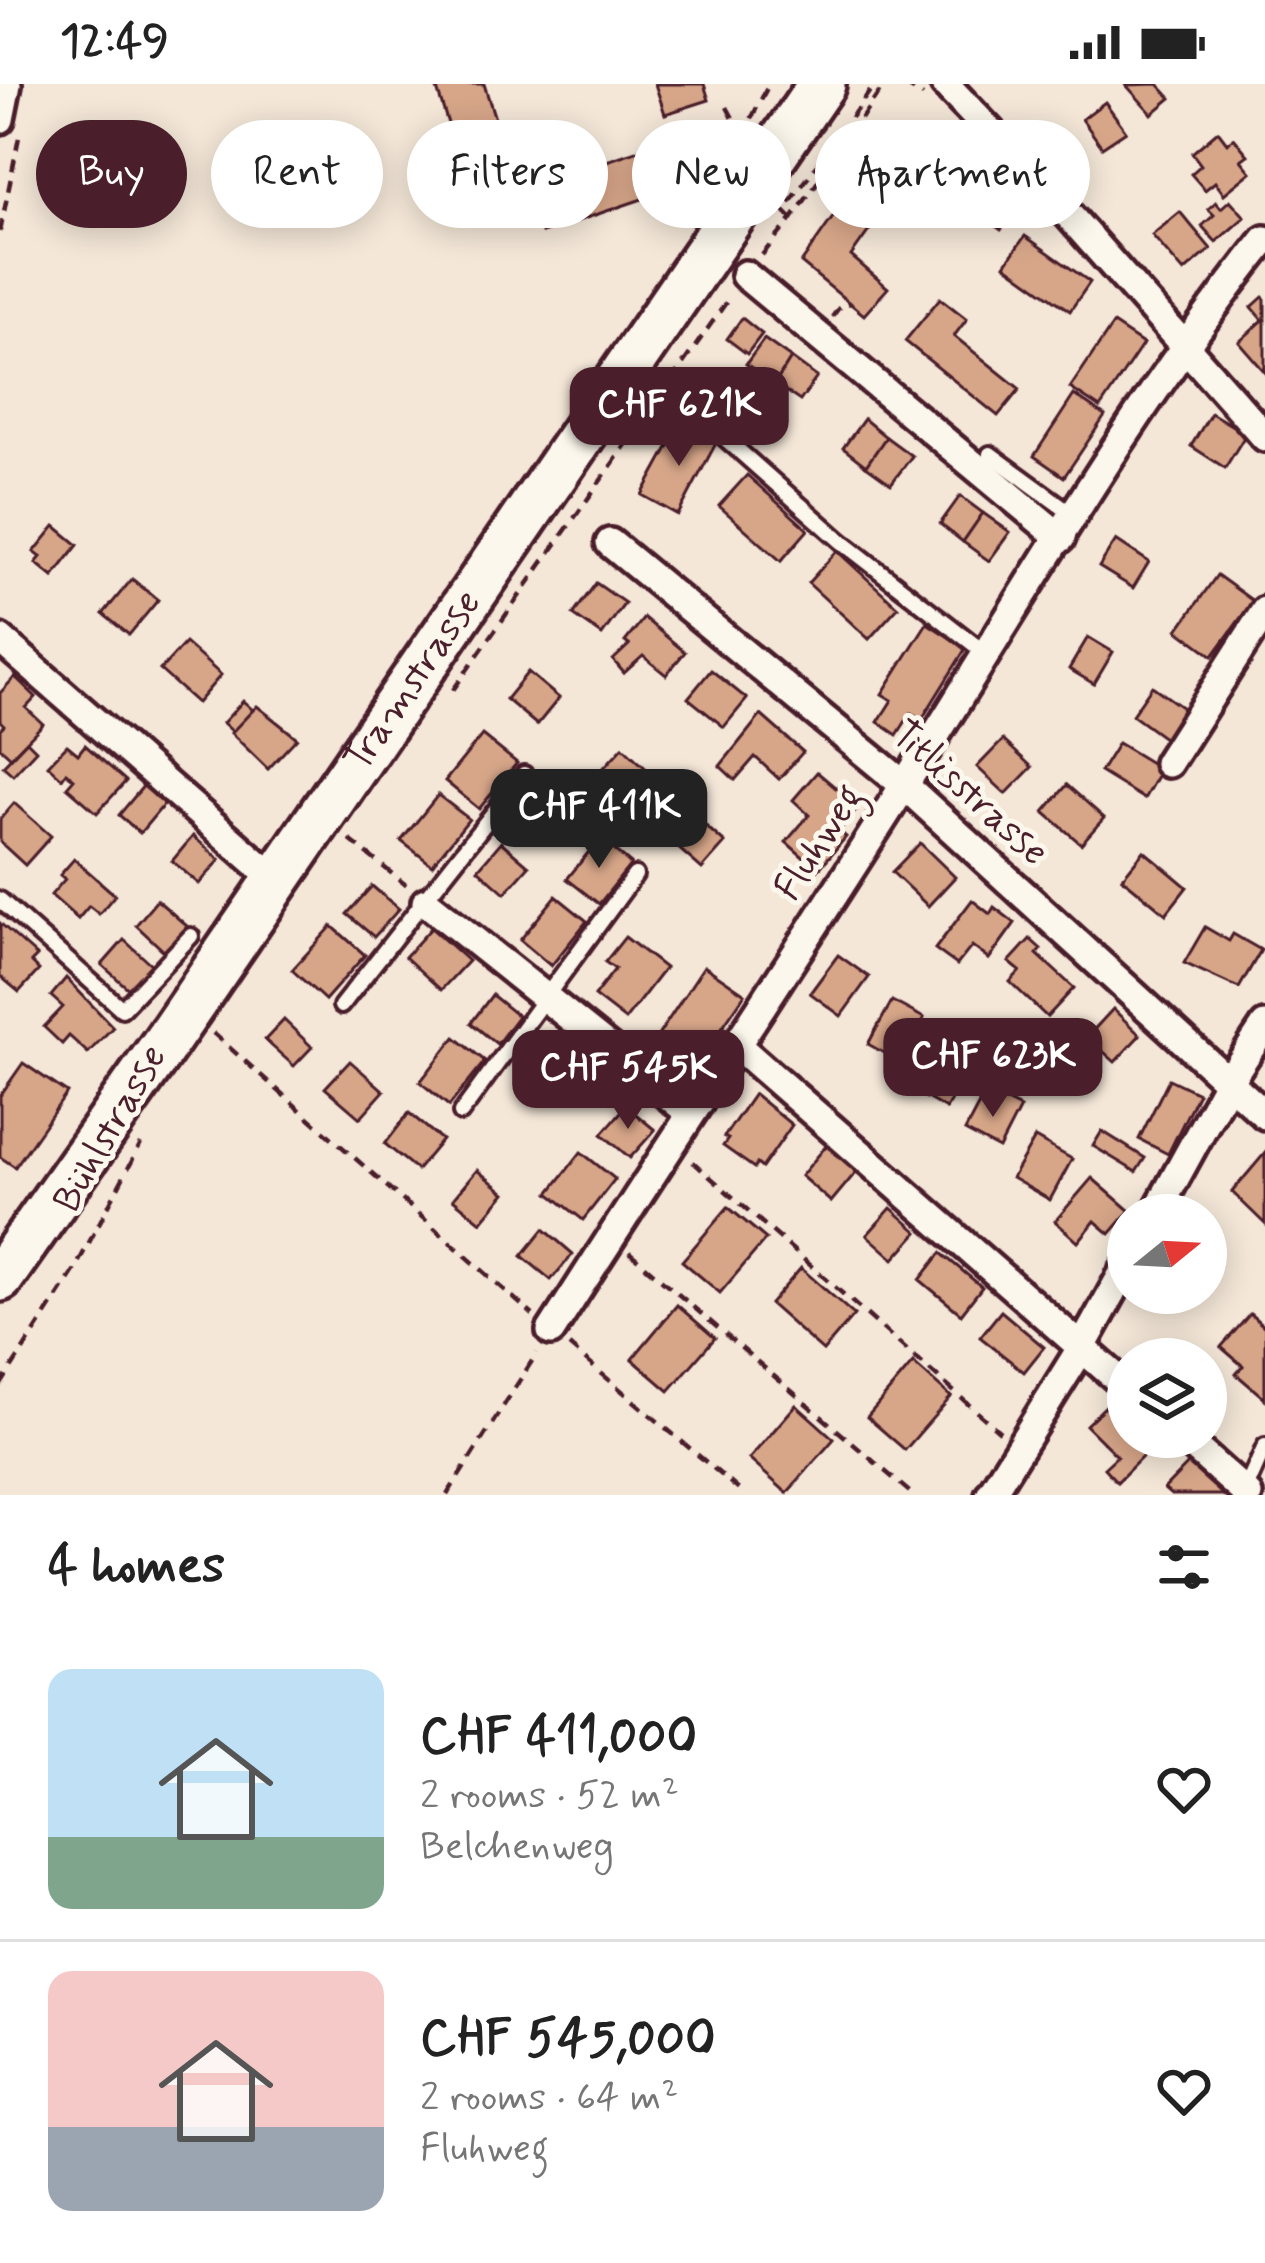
<!DOCTYPE html>
<meta charset="utf-8">
<style>
:root{--surface:#fff;--page:#f6f6f6;--text:#222;--muted:#767676;--line:#e0e0e0;--accent:#4a1f2b}
body{margin:0;font-family:Mynerve,sans-serif;background:var(--page);color:var(--text);height:100vh;display:flex;flex-direction:column;font-size:45px;white-space:nowrap}
*{box-sizing:border-box;margin:0}
p{font-size:39px;color:var(--muted)}
.icon{flex:none;width:66px;height:66px;fill:none;stroke:currentColor;stroke-width:2;stroke-linecap:round;stroke-linejoin:round}
.map{position:relative;height:1411px;overflow:hidden}
.sheet{display:flex;flex-direction:column;background:var(--surface);flex:1}
.sheet>*{flex:none}
.guide{position:absolute;left:36px;top:36px;width:1194px;height:108px;display:flex;gap:24px}
.needle{width:78px;rotate:72deg}
.tools{position:absolute;left:1107px;top:1110px;display:grid;gap:24px}
.tools a{display:grid;place-items:center;width:120px;height:120px;border-radius:50%;background:var(--surface);box-shadow:0 6px 30px #0003;font-size:60px}
.price{position:absolute;translate:-50% -102px;padding:0 27px;border-radius:24px;background:var(--accent);color:#fff;font-size:39px;line-height:78px;filter:drop-shadow(0 3px 6px #0008)}
.price::after{content:'';position:absolute;left:50%;top:72px;width:36px;height:27px;margin-left:-18px;background:inherit;clip-path:polygon(0 0,100% 0,50% 100%)}
.price.current{background:#222;color:#fff}
ul{padding:0;list-style:none}
li{display:flex;align-items:center;gap:36px;height:300px;padding:0 48px}
li+li{border-top:3px solid var(--line)}
li span{display:grid;place-items:center;flex:none;width:336px;height:240px;border-radius:24px;color:#555}
li>.icon{margin-inline-start:auto}
span .icon{width:144px;height:144px;fill:#fffc;stroke-width:1}
li b{font-size:51px}
h2{display:flex;justify-content:space-between;align-items:center;height:144px;padding:0 48px;font-size:51px}
.pill{padding:0 42px;border-radius:54px;background:var(--surface);box-shadow:0 6px 30px #0003;font-size:42px;line-height:108px}
.pill.current{background:var(--accent);color:#fff}
.status{display:flex;justify-content:space-between;align-items:center;height:84px;padding:0 60px;background:var(--surface);direction:ltr}
.status svg{height:33px;fill:currentColor}
.map>svg:first-child{display:block}
.building{fill:#d7a689;stroke:#4a1f2b;stroke-width:3}
.lines{fill:none;stroke-linecap:round;stroke-linejoin:round}
.lane-casing{stroke:#4a1f2b;stroke-width:22}
.street-casing{stroke:#4a1f2b;stroke-width:36}
.primary-casing{stroke:#4a1f2b;stroke-width:54}
.path{stroke:#4a1f2b;stroke-width:4.5;stroke-dasharray:12 9;stroke-linecap:butt}
.lane{stroke:#fbf7ec;stroke-width:14}
.street{stroke:#fbf7ec;stroke-width:27}
.primary{stroke:#fbf7ec;stroke-width:45}
.labels{text-anchor:middle;dominant-baseline:central;stroke-width:10;stroke-linejoin:round;paint-order:stroke}
.street-label{font-size:39px;fill:#4a1f2b;stroke:#fbf7ec}
</style>
<div class="status"><b>12:49</b><svg viewBox="0 0 49 12"><path d="M0 12V9h3v3zM5 12V6h3v6zM10 12V3h3v9zM15 12V0h3v12zM26 1h20v11H26zM47 4h2v5h-2z"/></svg></div>
<div class="map">
<svg width="1265" height="1411" viewBox="0 0 1265 1411">
<rect width="100%" height="100%" fill="#f4e7d8"/>
<filter id="ink" filterUnits="userSpaceOnUse"><feTurbulence type="fractalNoise" baseFrequency=".00833" numOctaves="2"/><feDisplacementMap in="SourceGraphic" scale="24" xChannelSelector="R" yChannelSelector="G"/><feConvolveMatrix kernelMatrix="1 2 1 2 8 2 1 2 1" color-interpolation-filters="sRGB"/></filter>
<g filter="url(#ink)">
<g class="building">
<path d="M484,0L502,57L458,71L437,5L449,0Z"/>
<path d="M655,0H704L709,16L665,30Z"/>
<path d="M1158,0L1171,14L1152,30L1126,1Z"/>
<path d="M1105,18L1126,47L1102,63L1082,35Z"/>
<path d="M1218,47L1227,59L1234,54L1248,71L1241,76L1251,88L1224,110L1215,98L1205,106L1191,90L1201,81L1192,69Z"/>
<path d="M884,60L915,82L851,172L888,204L864,231L801,179Z"/>
<path d="M642,65L657,110L542,149L527,104Z"/>
<path d="M956,66L1024,115L1001,146L934,97Z"/>
<path d="M1230,116L1245,133L1216,158L1202,142L1214,131L1208,125L1216,118L1221,124Z"/>
<path d="M1180,128L1211,165L1184,188L1152,151Z"/>
<path d="M1025,152L1090,198L1070,227L1005,181Z"/>
<path d="M1263,213L1265,215V288L1239,258L1263,236L1252,223Z"/>
<path d="M940,214L967,235L954,252L1020,305L998,332L905,257Z"/>
<path d="M742,234L762,250L747,270L727,255Z"/>
<path d="M1113,240L1143,260L1100,324L1070,304Z"/>
<path d="M764,255L791,274L775,300L746,280Z"/>
<path d="M791,274L817,293L800,317L775,300Z"/>
<path d="M1074,311L1105,332L1064,393L1034,372Z"/>
<path d="M1211,329L1246,350L1225,384L1191,362Z"/>
<path d="M864,335L886,353L866,382L843,364Z"/>
<path d="M681,340L716,359L678,431L642,411Z"/>
<path d="M886,353L912,372L891,400L866,382Z"/>
<path d="M747,391L808,446L781,477L719,422Z"/>
<path d="M960,412L983,429L963,458L940,440Z"/>
<path d="M983,429L1010,448L989,477L963,458Z"/>
<path d="M55,442L78,461L53,493L36,479L41,473L34,468Z"/>
<path d="M1116,456L1149,478L1133,504L1099,483Z"/>
<path d="M837,467L898,523L869,555L808,499Z"/>
<path d="M1217,491L1253,517L1213,572L1178,546Z"/>
<path d="M132,495L158,516L129,551L103,530Z"/>
<path d="M596,499L625,519L602,551L573,531Z"/>
<path d="M644,534L685,568L666,591L643,572L624,589L613,576L629,561L625,558Z"/>
<path d="M927,539L966,564L922,635L911,629L897,651L878,638L892,616L882,610Z"/>
<path d="M1088,553L1113,568L1094,600L1069,585Z"/>
<path d="M185,559L221,591L197,619L160,586Z"/>
<path d="M711,586L747,615L724,643L688,614Z"/>
<path d="M528,588L559,614L537,641L506,615Z"/>
<path d="M15,593L36,613L26,624L43,640L11,673L0,663V645L4,641L0,637V609Z"/>
<path d="M1152,602L1193,631L1172,660L1132,631Z"/>
<path d="M243,617L253,626L233,648L223,639Z"/>
<path d="M257,622L297,654L268,685L231,649Z"/>
<path d="M761,631L803,668L779,695L755,673L735,696L720,682Z"/>
<path d="M482,651L517,679L479,725L445,697Z"/>
<path d="M1003,656L1032,683L1006,710L977,683Z"/>
<path d="M27,657L36,666L13,691L3,682Z"/>
<path d="M1118,659L1161,685L1144,715L1100,688Z"/>
<path d="M67,661L78,670L85,661L126,697L97,729L67,703L74,695L66,688L62,694L48,681Z"/>
<path d="M623,663L654,692L629,719L598,690Z"/>
<path d="M817,688L836,704L840,699L853,710L848,716L858,724L839,747L846,753L818,786L786,758L809,731L793,716Z"/>
<path d="M145,700L166,718L140,749L119,731Z"/>
<path d="M1067,701L1104,734L1081,760L1044,728Z"/>
<path d="M438,711L469,735L432,781L401,757Z"/>
<path d="M14,719L51,752L25,781L0,758V735Z"/>
<path d="M683,722L725,759L702,785L660,748Z"/>
<path d="M193,752L220,776L199,800L172,777Z"/>
<path d="M600,754L631,780L599,820L567,795Z"/>
<path d="M501,758L529,782L505,809L478,785Z"/>
<path d="M920,759L955,793L928,822L892,788Z"/>
<path d="M1144,767L1187,803L1166,830L1122,794Z"/>
<path d="M74,775L115,811L99,830L89,822L78,835L51,811L65,795L60,791Z"/>
<path d="M372,802L399,825L374,853L347,830Z"/>
<path d="M556,812L587,837L551,882L520,856Z"/>
<path d="M157,816L188,843L166,869L136,841Z"/>
<path d="M972,816L990,830L994,823L1015,839L989,875L972,862L957,881L935,865Z"/>
<path d="M0,839L37,872L31,878L39,886L19,908L0,892Z"/>
<path d="M332,842L365,871L325,916L292,886Z"/>
<path d="M1205,843L1229,857L1233,850L1261,866L1239,904L1184,879Z"/>
<path d="M431,844L468,877L441,906L405,873Z"/>
<path d="M625,853L665,884L625,936L594,912L615,885L605,878Z"/>
<path d="M1030,855L1041,865L1037,870L1074,904L1047,933L1010,898L1020,887L1009,878Z"/>
<path d="M124,856L153,882L131,907L102,881Z"/>
<path d="M838,871L869,893L841,932L810,909Z"/>
<path d="M704,882L745,910L699,977L659,950Z"/>
<path d="M66,894L113,943L88,969L69,952L62,960L44,943L63,923L51,912Z"/>
<path d="M492,911L518,932L497,960L471,939Z"/>
<path d="M892,917L924,934L900,978L868,960Z"/>
<path d="M1113,925L1140,951L1115,978L1087,953Z"/>
<path d="M284,936L312,963L294,982L265,956Z"/>
<path d="M557,952L594,985L571,1012L533,980Z"/>
<path d="M455,953L485,977L449,1022L420,998Z"/>
<path d="M940,965L970,982L946,1025L916,1008Z"/>
<path d="M350,977L384,1007L360,1034L325,1004Z"/>
<path d="M23,979L67,1009L15,1083L0,1073V1012Z"/>
<path d="M1169,995L1198,1009L1168,1070L1139,1055Z"/>
<path d="M986,1007L1020,1024L999,1065L965,1047Z"/>
<path d="M754,1010L792,1041L762,1084L757,1080L754,1084L723,1062L728,1055L724,1053Z"/>
<path d="M626,1022L655,1046L630,1074L602,1050Z"/>
<path d="M409,1029L442,1056L417,1086L385,1060Z"/>
<path d="M1102,1047L1145,1074L1136,1088L1093,1062Z"/>
<path d="M1035,1054L1072,1075L1050,1116L1012,1094Z"/>
<path d="M831,1056L862,1081L831,1118L801,1092Z"/>
<path d="M581,1068L615,1095L583,1136L549,1109Z"/>
<path d="M1265,1069V1140L1232,1108Z"/>
<path d="M477,1086L505,1109L481,1138L453,1115Z"/>
<path d="M1092,1094L1130,1127L1110,1150L1095,1137L1078,1158L1055,1137Z"/>
<path d="M728,1123L766,1155L720,1209L682,1177Z"/>
<path d="M891,1124L918,1148L894,1175L867,1151Z"/>
<path d="M544,1145L573,1170L551,1196L522,1172Z"/>
<path d="M941,1169L982,1203L961,1230L920,1196Z"/>
<path d="M801,1184L854,1231L823,1267L770,1220Z"/>
<path d="M677,1221L715,1254L669,1307L632,1275Z"/>
<path d="M1001,1227L1044,1263L1024,1288L980,1253Z"/>
<path d="M1250,1230L1265,1243V1315L1236,1290L1243,1282L1221,1263Z"/>
<path d="M913,1279L951,1313L905,1366L867,1333Z"/>
<path d="M1118,1310L1128,1320V1353H1141L1135,1360L1145,1370L1117,1398L1104,1384L1117,1372L1086,1341Z"/>
<path d="M796,1321L834,1355L787,1409L749,1375Z"/>
<path d="M1191,1377L1226,1410V1411H1171L1164,1405Z"/>
</g>
<g class="lines">
<defs>
<g id="lane">
<path d="M702,334L841,457L985,569"/>
<path d="M990,370L1075,432"/>
<path d="M0,816L122,925L191,852"/>
<path d="M341,922L524,690"/>
<path d="M461,1029L635,791"/>
<path d="M1245,1407L1265,1362"/>
</g>
<g id="street">
<path d="M945,0L1059,120L1265,353"/>
<path d="M0,35L7,0"/>
<path d="M745,191L1061,454"/>
<path d="M610,459L904,701L1265,1031"/>
<path d="M0,555L276,796"/>
<path d="M1168,679L1265,527"/>
<path d="M426,818L690,1029"/>
<path d="M734,959L1128,1304"/>
<path d="M1155,1131L1228,998L1265,942"/>
<path d="M551,1247C667,1065 788,885 903,703C1020,519 1129,327 1265,156"/>
<path d="M1183,1353L1248,1411"/>
<path d="M990,1411L1082,1263L1128,1180"/>
</g>
<g id="primary">
<path id="s1" d="M0,1194L166,958L822,0"/>
</g>
</defs>
<use href="#lane" class="lane-casing"/>
<use href="#street" class="street-casing"/>
<use href="#primary" class="primary-casing"/>
<g class="path">
<path d="M904,0L923,12"/>
<path d="M727,23L741,49"/>
<path d="M742,53L769,0"/>
<path d="M792,135L784,127L875,0"/>
<path d="M0,148L19,53"/>
<path d="M762,171L792,135L885,0"/>
<path d="M832,233L841,221L850,219"/>
<path d="M453,606L730,213"/>
<path d="M350,756L406,801"/>
<path d="M213,949L533,1231"/>
<path d="M693,1078L1000,1348"/>
<path d="M629,1168L913,1411"/>
<path d="M569,1262L745,1411"/>
<path d="M0,1302L74,1187L141,1060"/>
<path d="M447,1411L537,1269"/>
</g>
<use href="#lane" class="lane"/>
<use href="#street" class="street"/>
<use href="#primary" class="primary"/>
</g>
</g>
<g class="labels">
<g class="street-label">
<text stroke="none"><textPath href="#s1" startOffset="726">Tramstrasse</textPath></text>
<text transform="translate(969 710) rotate(42)">Titlisstrasse</text>
<text transform="translate(820 759) rotate(-57)">Fluhweg</text>
<text transform="translate(111 1045) rotate(-60)">Bühlstrasse</text>
</g>
</g>
</svg>
<div class="tools">
<a><svg class="needle" viewBox="-14 -14 28 28"><path d="M0-13l5 13h-10z" fill="#e53935"/><path d="M0 13l5-13h-10z" fill="#767676"/></svg></a>
<a><svg class="icon" aria-label="layers" viewBox="0 0 24 24"><path d="M12 4l9 5-9 5-9-5zM3 14l9 5 9-5"/></svg></a>
</div>
<b class="price" style="left:679px;top:385px">CHF 621K</b>
<b class="price current" style="left:599px;top:787px">CHF 411K</b>
<b class="price" style="left:993px;top:1036px">CHF 623K</b>
<b class="price" style="left:628px;top:1048px">CHF 545K</b>
<div class="guide">
<a class="pill current">Buy</a>
<a class="pill">Rent</a>
<a class="pill">Filters</a>
<a class="pill">New</a>
<a class="pill">Apartment</a>
</div>
</div>
<section class="sheet">
<h2>4 homes<svg class="icon" aria-label="filters" viewBox="0 0 24 24"><path d="M4 7h16M4 17h16"/><circle cx="9" cy="7" r="2"/><circle cx="15" cy="17" r="2"/></svg></h2>
<ul>
<li><span style="background:linear-gradient(#bfe0f5 70%,#7fa58c 0)"><svg class="icon" aria-label="home" viewBox="0 0 24 24"><path d="M3 11l9-7 9 7M6 9v11h12V9"/></svg></span><div><b>CHF 411,000</b><p>2 rooms · 52 m²</p><p>Belchenweg</p></div><svg class="icon" aria-label="heart" viewBox="0 0 24 24"><path d="M12 20l-8-8c-3-5 5-10 8-4 3-6 11-1 8 4z"/></svg></li>
<li><span style="background:linear-gradient(#f6c9c9 65%,#9aa5b1 0)"><svg class="icon" aria-label="home" viewBox="0 0 24 24"><path d="M3 11l9-7 9 7M6 9v11h12V9"/></svg></span><div><b>CHF 545,000</b><p>2 rooms · 64 m²</p><p>Fluhweg</p></div><svg class="icon" aria-label="heart" viewBox="0 0 24 24"><path d="M12 20l-8-8c-3-5 5-10 8-4 3-6 11-1 8 4z"/></svg></li>
</ul>
</section>
